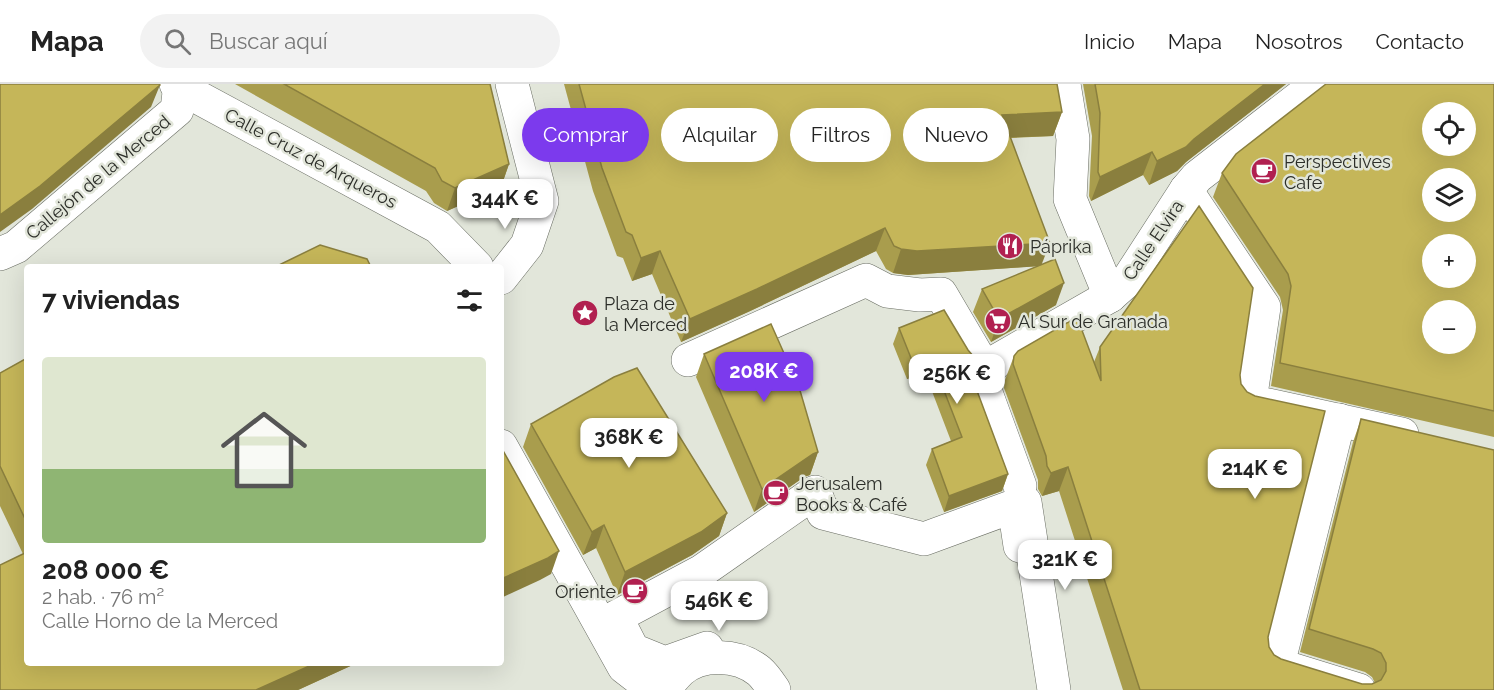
<!DOCTYPE html>
<html lang="es">
<meta charset="utf-8">
<style>
:root{--surface:#fff;--page:#f2f2f2;--text:#222;--muted:#767676;--line:#e0e0e0;--accent:#7c3aed}
body{margin:0;font-family:Raleway,sans-serif;background:var(--page);color:var(--text);height:100vh;display:flex;flex-direction:column;font-size:22px;white-space:nowrap}
*{box-sizing:border-box;margin:0}
p{font-size:20px;color:var(--muted)}
.icon{flex:none;width:33px;height:33px;fill:none;stroke:currentColor;stroke-width:2;stroke-linecap:round;stroke-linejoin:round}
.map{position:relative;flex:1;overflow:hidden}
.sheet{position:absolute;left:24px;top:180px;width:480px;height:402px;display:flex;flex-direction:column;background:var(--surface);border-radius:6px;box-shadow:0 6px 24px #0002}
.sheet>*{flex:none}
.guide{position:absolute;left:522px;top:24px;width:570px;height:54px;display:flex;gap:12px}
.buttons{position:absolute;left:1422px;top:18px;display:grid;gap:12px}
.buttons a{display:grid;place-items:center;width:54px;height:54px;border-radius:50%;background:var(--surface);box-shadow:0 6px 24px #0002;font-size:30px}
.price{position:absolute;translate:-50% -51px;padding:0 14px;border-radius:12px;background:#fff;color:#222;font-size:20px;line-height:39px;filter:drop-shadow(0 2px 3px #0008)}
.price::after{content:'';position:absolute;left:50%;top:36px;width:18px;height:14px;margin-left:-9px;background:inherit;clip-path:polygon(0 0,100% 0,50% 100%)}
.price.selected{background:var(--accent);color:#fff}
ul{padding:0;list-style:none}
li{display:grid;align-content:center;gap:12px;height:318px;padding:0 18px}
li+li{border-top:2px solid var(--line)}
li span{display:grid;place-items:center;height:186px;border-radius:6px;color:#555}
li>.icon{margin-inline-start:auto}
span .icon{width:108px;height:108px;fill:#fffc;stroke-width:1}
li b{font-size:26px}
h2{display:flex;justify-content:space-between;align-items:center;height:72px;padding:0 18px;font-size:26px}
.tag{padding:0 21px;border-radius:27px;background:var(--surface);box-shadow:0 6px 24px #0002;font-size:21px;line-height:54px}
.tag.selected{background:var(--accent);color:#fff}
header{display:flex;align-items:center;gap:36px;box-sizing:border-box;height:84px;padding:0 30px;background:var(--surface);border-bottom:2px solid var(--line)}
header strong{font-size:28px}
nav{display:flex;gap:33px;margin-inline-start:auto;font-size:21px}
.search{width:420px;height:54px;background:var(--page);display:flex;align-items:center;gap:15px;box-sizing:border-box;padding:0 21px;border-radius:33px;color:var(--muted);font-size:22px}
.map>svg:first-child{display:block}
.lines{fill:none;stroke-linecap:round;stroke-linejoin:round}
.minor-casing{stroke:#696d63;stroke-width:34}
.major-casing{stroke:#696d63;stroke-width:34}
.minor{stroke:#fff;stroke-width:33}
.major{stroke:#fff;stroke-width:33}
.wall{fill:#a99d4d}
.shaded-wall{fill:#8a7f3e}
.building{fill:#c5b659;stroke:#8a7f3e;stroke-width:1.5;fill-rule:evenodd}
.labels{text-anchor:middle;dominant-baseline:central;stroke-width:5;stroke-linejoin:round;paint-order:stroke}
.street-label{font-size:18px;fill:#2c2e29;stroke:#e2e6da}
.poi-label{font-size:18px;fill:#2c2e29;stroke:#e2e6da;text-anchor:start}
</style>
<header>
<strong>Mapa</strong>
<div class="search"><svg class="icon" aria-label="search" viewBox="0 0 24 24"><circle cx="10" cy="10" r="6"/><path d="M15 15l6 6"/></svg>Buscar aquí</div>
<nav><a>Inicio</a><a>Mapa</a><a>Nosotros</a><a>Contacto</a></nav>
</header>
<div class="map">
<svg width="1494" height="606" viewBox="0 0 1494 606">
<rect width="100%" height="100%" fill="#e2e6da"/>
<g class="lines">
<defs>
<g id="minor">
<path d="M176,0L179,3L438,143L477,183"/>
<path d="M1064,0L1073,55L1070,115L1110,212"/>
<path d="M1186,106L1264,223L1250,317L1402,350"/>
<path d="M0,170L16,163L177,26L180,0"/>
<path d="M501,194L527,161L542,117L512,0"/>
<path d="M688,276L866,196L887,207L920,211L941,210L978,273"/>
<path d="M1339,336L1278,581L1359,606"/>
<path d="M501,362L624,583L654,606"/>
<path d="M707,564L665,579L633,566L616,533L702,487L815,408L823,429L924,455L1014,422L1020,462"/>
</g>
<g id="major">
<path d="M1020,402L985,306L987,287L998,276L1110,212L1127,197L1186,106L1197,93L1317,0"/>
<path d="M1025,418L1054,606"/>
<path d="M665,606C669,599 674,593 680,587C701,568 738,570 759,587C765,592 770,600 774,606"/>
</g>
</defs>
<use href="#minor" class="minor-casing"/>
<use href="#major" class="major-casing"/>
<use href="#minor" class="minor"/>
<use href="#major" class="major"/>
</g>
<g class="wall">
<path d="M235,0H490L509,80L501,103L447,127L434,119L426,107Z"/>
<path d="M564,0H1057L1062,28L1053,52L1011,54L1042,181L1056,221L991,258L973,228L982,205L1038,182L908,191L893,189L886,185L876,167L748,228L681,258L652,190L632,197L623,174L617,172L593,107Z"/>
<path d="M1083,0H1286L1186,78L1177,87L1149,101L1143,91L1091,117L1089,112L1092,52Z"/>
<path d="M1494,0V353L1271,302L1283,226L1280,213L1213,113L1222,89Z"/>
<path d="M899,244L972,288L973,296L1008,390L1002,407L944,428L926,381L932,365L951,357L925,289L907,295L893,260Z"/>
<path d="M1100,263L1240,291L1269,563L1274,571L1281,575L1362,600H1372L1375,599L1372,593L1365,588L1300,568L1353,358L1361,335L1494,606H1123L1059,407L1042,412L1038,405V396L1004,304L1005,296L1014,272L1094,278Z"/>
<path d="M704,270L818,368L810,391L804,393L754,428L696,293Z"/>
<path d="M27,274V579H357L298,606H0V481L23,470L0,422V289Z"/>
<path d="M531,340L727,429L719,452L692,471L617,511L596,464L583,471L523,363Z"/>
</g>
<g class="shaded-wall">
<path d="M1265,0H1286L1186,78L1177,87L1149,101L1157,77L1194,55Z"/>
<path d="M160,1L151,23L32,125L0,148V131Z"/>
<path d="M1062,28L1053,52L994,54L1002,31Z"/>
<path d="M1152,68L1143,91L1091,117L1100,93Z"/>
<path d="M509,80L501,103L447,127L455,104Z"/>
<path d="M885,144L876,167L748,228L681,258L690,235Z"/>
<path d="M1050,159L1041,182L908,191L893,189L901,165Z"/>
<path d="M660,167L652,190L632,197L641,174Z"/>
<path d="M1064,199L1056,221L991,258L999,235Z"/>
<path d="M931,273L925,289L907,295L913,279Z"/>
<path d="M818,368L810,391L804,393L754,428L762,405L813,370Z"/>
<path d="M1068,383L1059,407L1042,412L1051,389Z"/>
<path d="M1008,390L1002,407L944,428L949,412Z"/>
<path d="M727,429L719,452L692,471L617,511L625,488Z"/>
<path d="M604,441L596,464L583,471L592,448Z"/>
<path d="M559,467L551,490L540,496L501,514V495Z"/>
<path d="M316,579H357L298,606H256Z"/>
</g>
<g class="building">
<path d="M0,0H159L160,1L40,102L0,131Z"/>
<path d="M284,0H490L509,80L455,104L442,97L435,84Z"/>
<path d="M579,0H1057L1062,28L1002,31L1050,159L917,167L901,165L894,162L885,144L757,205L690,235L660,167L641,174L632,151L626,148L602,84Z"/>
<path d="M1095,0H1265L1194,55L1186,63L1157,77L1152,68L1100,93L1098,88L1100,29Z"/>
<path d="M1326,0H1494V327L1280,279L1291,202L1288,190L1222,89L1236,70ZM1432,28H1466V62H1432ZM1432,94H1466V128H1432ZM1432,160H1466V194H1432ZM1432,226H1466V260H1432Z"/>
<path d="M1199,122L1253,204L1240,291L1241,300L1247,308L1255,312L1325,327L1268,553L1269,563L1274,571L1281,575L1362,600H1372L1381,596L1386,587V579L1381,569L1373,565L1309,545L1361,335L1494,366V606H1140L1068,383L1051,389L1047,382L1046,372L1013,280L1014,272L1018,267L1077,233L1101,297L1100,263Z"/>
<path d="M320,161L367,175L371,183H275Z"/>
<path d="M1055,175L1064,199L999,235L982,205Z"/>
<path d="M944,226L968,266L974,273L972,288L973,296L1008,390L949,412L932,365L962,353L931,273L913,279L899,244Z"/>
<path d="M771,240L799,303L818,368L813,370L762,405L704,270Z"/>
<path d="M27,274V439L0,382V289Z"/>
<path d="M637,284L727,429L701,448L625,488L604,441L592,448L531,340L614,293Z"/>
<path d="M501,363L559,467L548,474L501,495Z"/>
<path d="M27,468V579H316L256,606H0V481Z"/>
</g>
<defs>
<symbol id="cafe-disc" viewBox="-11 -11 22 22"><circle r="9.5" fill="#b12050" stroke="#e2e6da"/><path d="M-5.5-4.5H6V0H3Q3 3.5 0 3.5H-2.5Q-5.5 3.5-5.5 0ZM3-3.2v2h1.7v-2ZM-6 4.5H4V6H-6Z" fill="#fff"/></symbol>
<symbol id="restaurant-disc" viewBox="-11 -11 22 22"><circle r="9.5" fill="#b12050" stroke="#e2e6da"/><path d="M-5-6h1v4h1v-4h1v4h1v-4h1v5L-1.5 .5V6h-2V.5L-5-1ZM5-6V6H3V1.5H1.5Q1.5-4 5-6Z" fill="#fff"/></symbol>
<symbol id="sight-disc" viewBox="-11 -11 22 22"><circle r="9.5" fill="#b12050" stroke="#e2e6da"/><path d="M0-6L1.8-2.2L6-1.7L2.9 1.2L3.7 5.4L0 3.3L-3.7 5.4L-2.9 1.2L-6-1.7L-1.8-2.2Z" fill="#fff"/></symbol>
<symbol id="supermarket-disc" viewBox="-11 -11 22 22"><circle r="9.5" fill="#b12050" stroke="#e2e6da"/><path d="M-6-5.5h2.5l.6 2H6L4.5 2H-2.5L-4.4-4H-6ZM-1.5 3.2a1.3 1.3 0 1 0 .1 0ZM3 3.2a1.3 1.3 0 1 0 .1 0Z" fill="#fff"/></symbol>
</defs>
<g fill-rule="evenodd">
<use href="#cafe-disc" x="1249" y="72" width="30" height="30"/>
<use href="#restaurant-disc" x="995" y="147" width="30" height="30"/>
<use href="#sight-disc" x="570" y="214" width="30" height="30"/>
<use href="#supermarket-disc" x="983" y="222" width="30" height="30"/>
<use href="#cafe-disc" x="761" y="394" width="30" height="30"/>
<use href="#cafe-disc" x="620" y="492" width="30" height="30"/>
</g>
<g class="labels">
<g class="street-label">
<text transform="translate(311 74) rotate(28)">Calle Cruz de Arqueros</text>
<text transform="translate(98 93) rotate(-40)">Callejón de la Merced</text>
<text transform="translate(1153 156) rotate(-56)">Calle Elvira</text>
</g>
<g class="poi-label">
<text x="1284" y="77">Perspectives<tspan x="1284" dy="21">Cafe</tspan></text>
<text x="1030" y="162">Páprika</text>
<text x="604" y="219">Plaza de<tspan x="604" dy="21">la Merced</tspan></text>
<text x="1018" y="237">Al Sur de Granada</text>
<text x="796" y="399">Jerusalem<tspan x="796" dy="21">Books &amp; Café</tspan></text>
<text x="616" y="507" text-anchor="end">Oriente</text>
</g>
</g>
</svg>
<div class="buttons">
<a><svg class="icon" aria-label="locate" viewBox="0 0 24 24"><circle cx="12" cy="12" r="6"/><path d="M12 2v4M12 18v4M2 12h4M18 12h4"/></svg></a>
<a><svg class="icon" aria-label="layers" viewBox="0 0 24 24"><path d="M12 4l9 5-9 5-9-5zM3 14l9 5 9-5"/></svg></a>
<a>+</a>
<a>−</a>
</div>
<b class="price" style="left:505px;top:146px">344K €</b>
<b class="price selected" style="left:764px;top:319px">208K €</b>
<b class="price" style="left:957px;top:321px">256K €</b>
<b class="price" style="left:629px;top:385px">368K €</b>
<b class="price" style="left:1255px;top:416px">214K €</b>
<b class="price" style="left:1065px;top:507px">321K €</b>
<b class="price" style="left:719px;top:548px">546K €</b>
<div class="guide">
<a class="tag selected">Comprar</a>
<a class="tag">Alquilar</a>
<a class="tag">Filtros</a>
<a class="tag">Nuevo</a>
</div>
<section class="sheet">
<h2>7 viviendas<svg class="icon" aria-label="filters" viewBox="0 0 24 24"><path d="M4 7h16M4 17h16"/><circle cx="9" cy="7" r="2"/><circle cx="15" cy="17" r="2"/></svg></h2>
<ul>
<li><span style="background:linear-gradient(#dfe7d0 60%,#8fb573 0)"><svg class="icon" aria-label="home" viewBox="0 0 24 24"><path d="M3 11l9-7 9 7M6 9v11h12V9"/></svg></span><div><b>208 000 €</b><p>2 hab. · 76 m²</p><p>Calle Horno de la Merced</p></div></li>
</ul>
</section>
</div>
